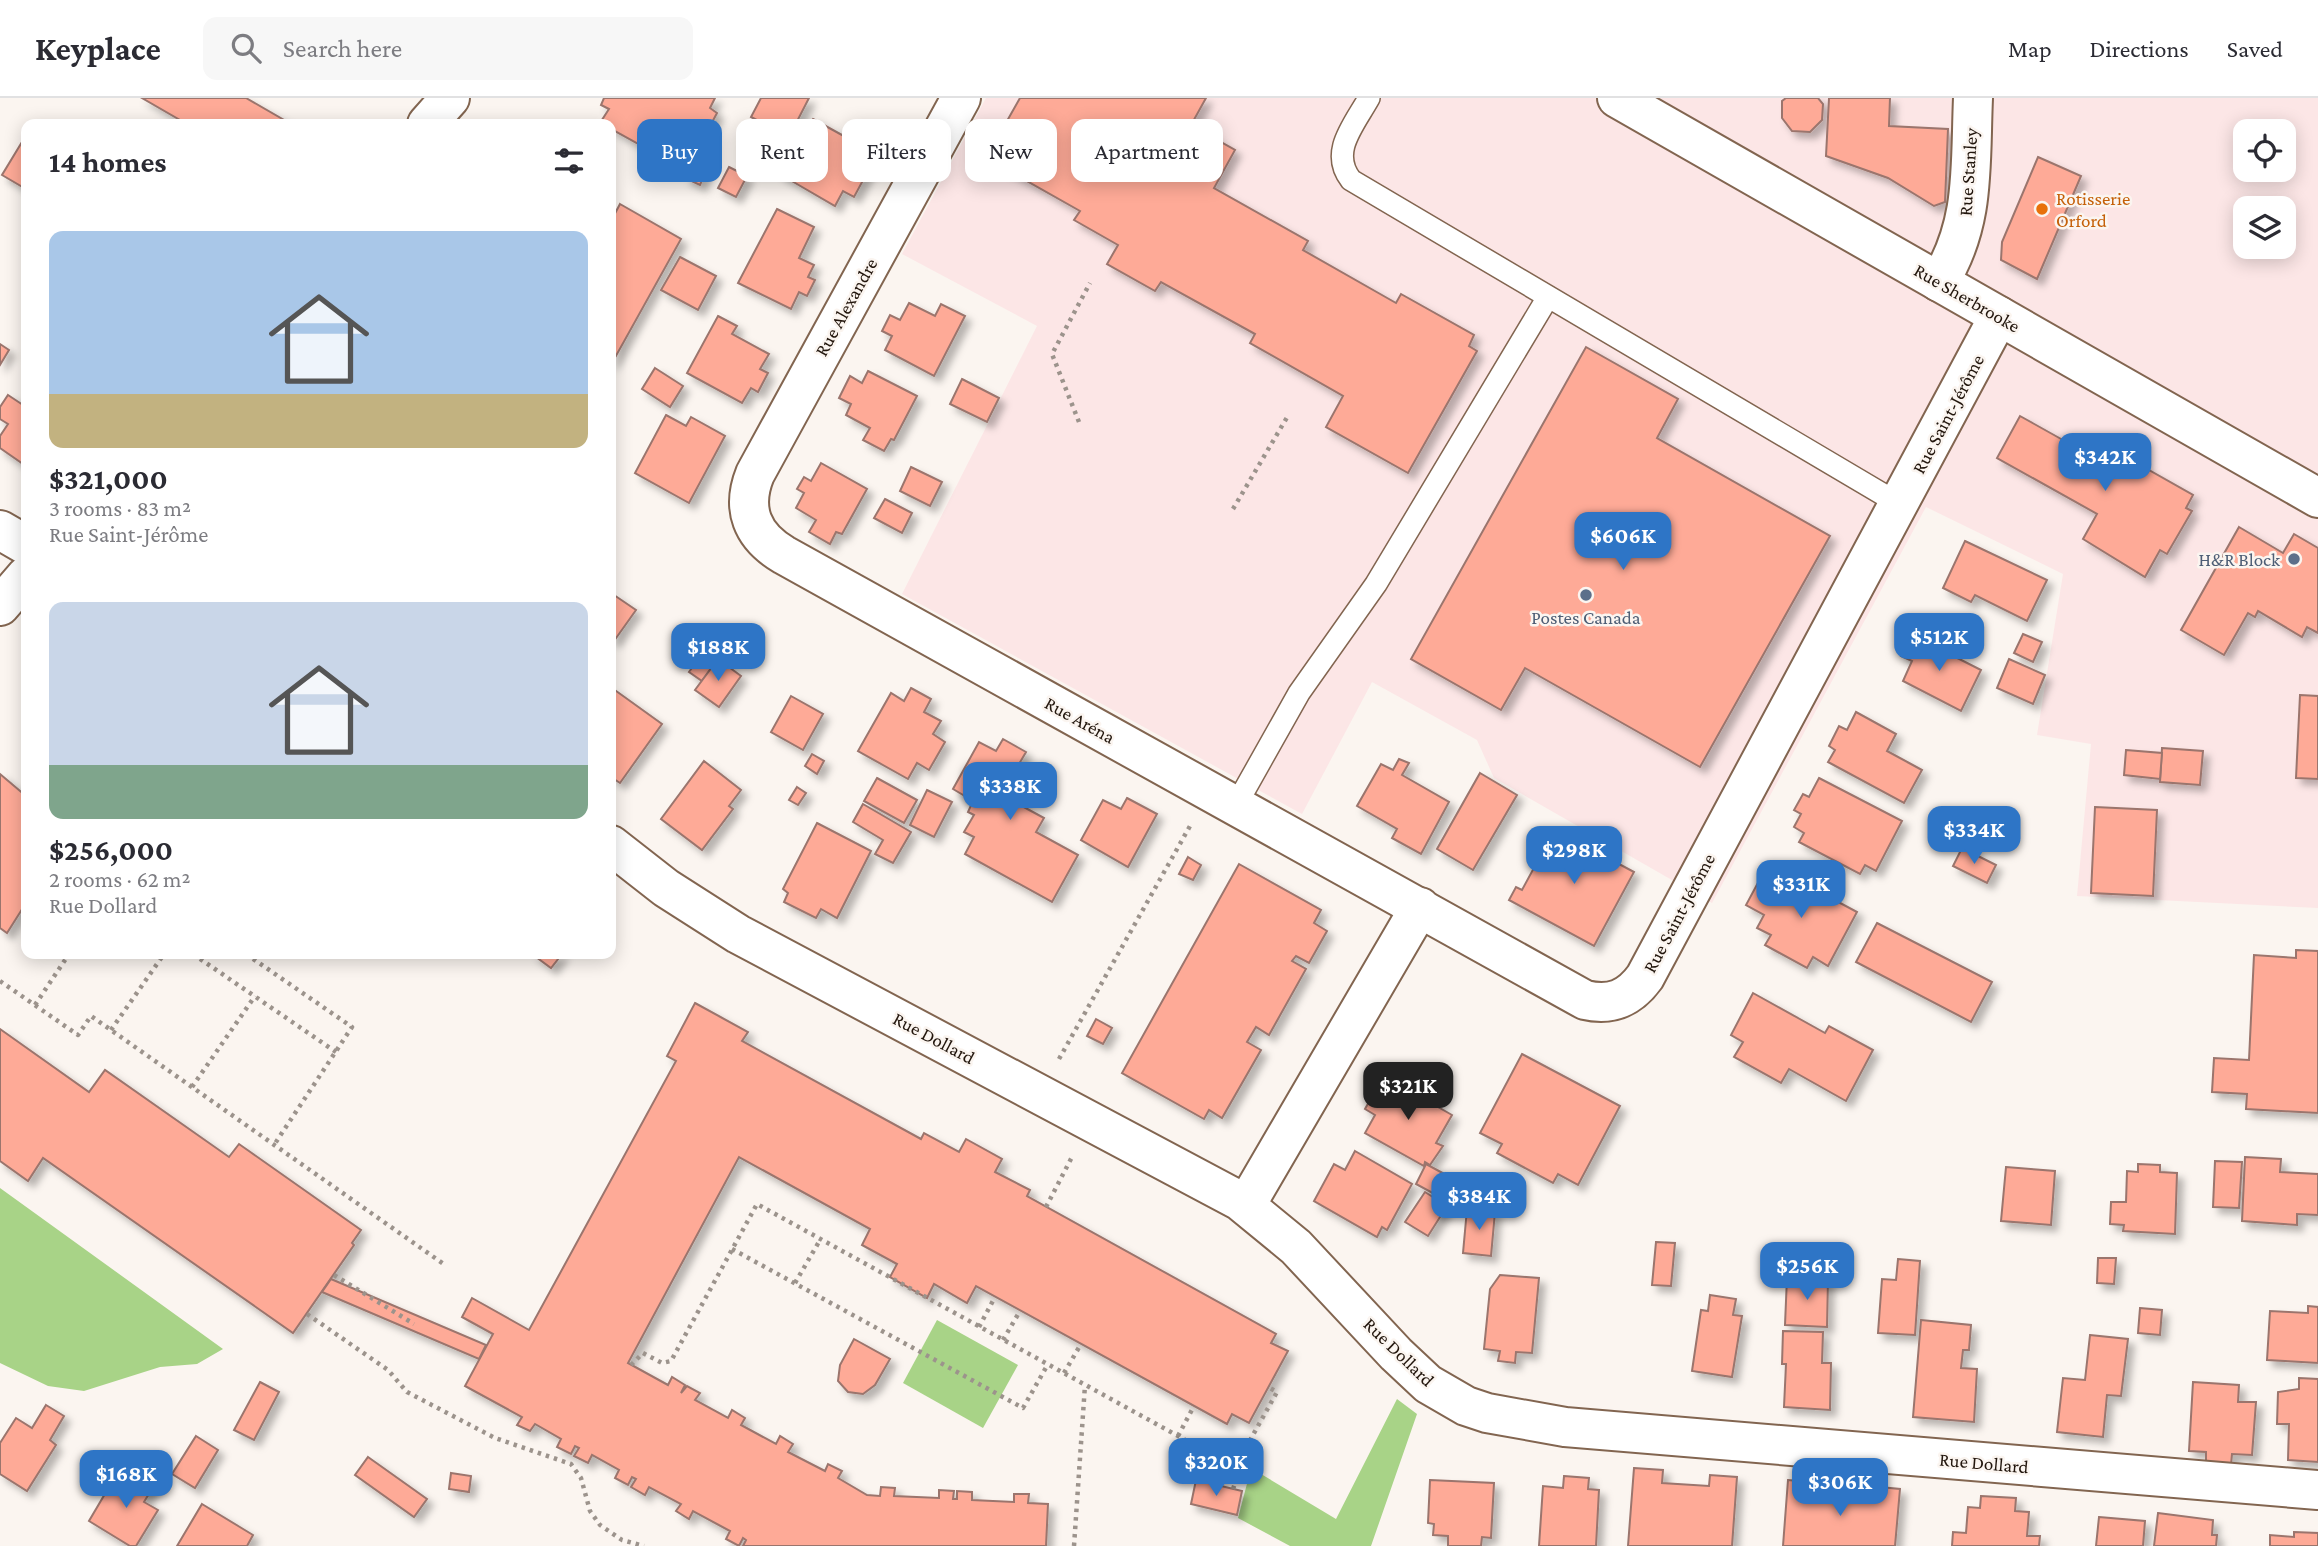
<!DOCTYPE html>
<meta charset="utf-8">
<style>
:root{--surface:#fff;--page:#f7f7f7;--text:#2b2b33;--muted:#7c7c81;--line:#e1e1e2;--accent:#2e75c6}
body{margin:0;font-family:"Crimson Pro",serif;background:var(--page);color:var(--text);height:100vh;display:flex;flex-direction:column;font-size:26px;white-space:nowrap}
*{box-sizing:border-box;margin:0}
p{font-size:23px;color:var(--muted)}
.icon{flex:none;width:38px;height:38px;fill:none;stroke:currentColor;stroke-width:2;stroke-linecap:round;stroke-linejoin:round}
.map{position:relative;flex:1;overflow:hidden}
.side{position:absolute;left:21px;top:21px;width:595px;height:840px;display:flex;flex-direction:column;background:var(--surface);border-radius:14px;box-shadow:0 4px 18px #0003}
.side>*{flex:none}
.banner{position:absolute;left:637px;top:21px;width:665px;height:63px;display:flex;gap:14px}
.fabs{position:absolute;left:2233px;top:21px;display:grid;gap:14px}
.fabs a{display:grid;place-items:center;width:63px;height:63px;border-radius:14px;background:var(--surface);box-shadow:0 4px 18px #0003;font-size:35px}
.price{position:absolute;translate:-50% -60px;padding:0 16px;border-radius:14px;background:var(--accent);color:#fff;font-size:23px;line-height:46px;filter:drop-shadow(0 2px 4px #0008)}
.price::after{content:'';position:absolute;left:50%;top:42px;width:21px;height:16px;margin-left:-10px;background:inherit;clip-path:polygon(0 0,100% 0,50% 100%)}
.price.on{background:#222;color:#fff}
ul{padding:0;list-style:none}
li{display:grid;align-content:center;gap:14px;height:371px;padding:0 28px}
li span{display:grid;place-items:center;height:217px;border-radius:14px;color:#555}
li>.icon{margin-inline-start:auto}
span .icon{width:126px;height:126px;fill:#fffc;stroke-width:1}
li b{font-size:30px}
h2{display:flex;justify-content:space-between;align-items:center;height:84px;padding:0 28px;font-size:30px}
.chip{padding:0 24px;border-radius:14px;background:var(--surface);box-shadow:0 4px 18px #0003;font-size:24px;line-height:63px}
.chip.on{background:var(--accent);color:#fff}
header{display:flex;align-items:center;gap:42px;box-sizing:border-box;height:98px;padding:0 35px;background:var(--surface);border-bottom:2px solid var(--line)}
header strong{font-size:33px}
nav{display:flex;gap:38px;margin-inline-start:auto;font-size:24px}
.search{width:490px;height:63px;background:var(--page);display:flex;align-items:center;gap:18px;box-sizing:border-box;padding:0 24px;border-radius:14px;color:var(--muted);font-size:26px}
.map>svg:first-child{display:block}
.commercial{fill:#fce6e6;fill-rule:evenodd}
.green{fill:#a8d387}
.building{fill:#feaa97;stroke:#9b756d;stroke-width:2;filter:url(#shadow)}
.lines{fill:none;stroke-linecap:round;stroke-linejoin:round}
.service-casing{stroke:#826550;stroke-width:24}
.minor-casing{stroke:#826550;stroke-width:42}
.primary-casing{stroke:#826550;stroke-width:42}
.path{stroke:#9c938c;stroke-width:4.5;stroke-dasharray:3.5 5;stroke-linecap:butt}
.service{stroke:#fff;stroke-width:21}
.minor{stroke:#fff;stroke-width:38}
.primary{stroke:#fff;stroke-width:38}
.food-dot{fill:#e8710a;stroke:#fbf5f0;stroke-width:2.5}
.service-dot{fill:#5c6f8a;stroke:#fbf5f0;stroke-width:2.5}
.labels{text-anchor:middle;dominant-baseline:central;stroke-width:5;stroke-linejoin:round;paint-order:stroke}
.street-label{font-size:19px;fill:#22160d;stroke:#fbf5f0}
.food-label{font-size:19px;fill:#c56008;stroke:#fbf5f0;text-anchor:start}
.service-label{font-size:19px;fill:#4e5e75;stroke:#fbf5f0;text-anchor:end}
</style>
<header>
<strong>Keyplace</strong>
<div class="search"><svg class="icon" aria-label="search" viewBox="0 0 24 24"><circle cx="10" cy="10" r="6"/><path d="M15 15l6 6"/></svg>Search here</div>
<nav><a>Map</a><a>Directions</a><a>Saved</a></nav>
</header>
<div class="map">
<svg width="2318" height="1448" viewBox="0 0 2318 1448">
<defs>
<filter id="shadow"><feDropShadow dx="6" dy="6" stdDeviation="3.5" flood-color="#0004"/></filter>
</defs>
<rect width="100%" height="100%" fill="#fbf5f0"/>
<path class="commercial" d="M986,0H2318V810L2077,798L2091,646L2037,637L2063,476L1926,409L1712,805L1494,680L1477,642L1372,584L1302,716L902,496L1037,228L902,156ZM2245,33H2284V72H2245ZM2245,110H2284V149H2245Z"/>
<g class="green">
<path d="M0,1090L223,1251L197,1266L160,1269L84,1293L48,1288L0,1265Z"/>
<path d="M937,1222L1018,1267L983,1330L903,1285Z"/>
<path d="M1397,1301L1417,1316L1371,1448H1290L1238,1420L1249,1378L1261,1376L1336,1421Z"/>
</g>
<g class="building">
<path d="M142,0H246L291,26H187Z"/>
<path d="M604,0H715L710,10L717,15L700,47L692,43L678,68L611,31V26L600,25L609,11L601,7Z"/>
<path d="M761,0H809L789,39L751,19Z"/>
<path d="M1020,0H1206L1191,27L1235,52L1214,90L1308,143L1303,152L1396,205L1401,196L1474,237L1469,248L1477,253L1408,375L1326,329L1343,298L1250,245L1255,236L1161,184L1155,193L1107,166L1118,147L1074,122L1080,113L986,60Z"/>
<path d="M1786,0H1818L1823,6L1822,22L1810,34L1792,33L1782,20V3Z"/>
<path d="M1829,0H1890L1889,28L1948,31L1945,104L1934,108L1888,80L1826,58Z"/>
<path d="M813,21L851,42L844,54L860,63L858,67L868,73L854,99L843,93L835,108L778,75L803,31L806,32Z"/>
<path d="M22,44L26,47V91L2,77Z"/>
<path d="M2038,59L2081,78L2037,181L2001,162L2002,144Z"/>
<path d="M695,60L709,67L700,87L685,80Z"/>
<path d="M729,69L747,78L736,99L718,90Z"/>
<path d="M620,106L681,141L612,265L611,123Z"/>
<path d="M777,111L814,129L799,160L814,167L808,179L815,182L807,198L799,194L791,211L738,185Z"/>
<path d="M680,159L716,178L698,212L661,192Z"/>
<path d="M909,205L935,218L941,206L965,218L934,278L885,252L892,238L882,233L890,217L900,222Z"/>
<path d="M718,218L737,228L732,236L769,256L760,271L768,275L758,294L751,290L742,305L687,275Z"/>
<path d="M0,246L9,252L0,267Z"/>
<path d="M1586,249L1678,301L1657,340L1830,438L1700,669L1525,570L1501,612L1411,561Z"/>
<path d="M655,270L683,288L670,309L642,291Z"/>
<path d="M868,273L917,298L894,342L891,341L884,353L863,342L870,330L846,317L851,306L839,300L850,278L862,285Z"/>
<path d="M962,281L999,300L987,324L950,306Z"/>
<path d="M8,297L26,309V368L0,350V338L8,326L0,321V309Z"/>
<path d="M666,317L686,328L691,319L725,338L689,405L635,375Z"/>
<path d="M2020,318L2079,351L2087,337L2193,397L2186,410L2192,413L2167,456L2160,452L2145,479L2083,441L2097,416L1997,360Z"/>
<path d="M821,365L867,391L842,436L836,434L830,446L809,434L816,422L796,410L804,395L797,391L804,379L811,383Z"/>
<path d="M911,369L942,384L930,408L900,393Z"/>
<path d="M885,401L912,415L902,435L874,420Z"/>
<path d="M2239,429L2283,455L2294,436L2318,450V535L2307,529L2302,539L2258,513L2255,519L2248,515L2224,557L2181,532Z"/>
<path d="M1965,443L2047,482L2027,523L1975,497L1971,504L1943,490Z"/>
<path d="M614,497L636,512L614,543L611,541V502Z"/>
<path d="M2023,536L2042,544L2033,564L2014,555Z"/>
<path d="M1912,537L1981,572L1961,613L1903,583L1912,563L1901,558Z"/>
<path d="M705,552L718,561L702,583L689,574Z"/>
<path d="M718,561L741,578L719,609L695,592Z"/>
<path d="M2009,561L2045,577L2033,606L1997,590Z"/>
<path d="M612,590L662,626L620,685L611,679Z"/>
<path d="M911,590L931,601L924,614L941,623L933,636L945,644L929,672L917,665L908,681L858,653L891,595L904,603Z"/>
<path d="M2300,597L2318,598V681L2296,680Z"/>
<path d="M791,598L823,616L803,652L771,634Z"/>
<path d="M1856,614L1896,636L1887,653L1922,672L1904,705L1828,664L1835,652L1829,648L1839,628L1847,632Z"/>
<path d="M1003,641L1026,654L1019,666L1037,675L1020,707L1044,720L1036,734L1078,757L1052,804L965,756L974,739L964,734L974,717L968,714L973,703L953,691L979,644L996,653Z"/>
<path d="M2162,650L2203,653L2200,687L2160,684Z"/>
<path d="M2126,652L2162,655L2160,681L2124,677Z"/>
<path d="M812,656L824,663L817,676L805,668Z"/>
<path d="M1399,661L1409,665L1402,677L1449,704L1421,756L1392,740L1397,731L1357,708L1381,666L1393,672Z"/>
<path d="M704,663L741,692L729,708L733,711L702,752L661,721Z"/>
<path d="M1480,675L1517,697L1473,772L1437,751Z"/>
<path d="M0,676L26,698V805L7,835L0,830Z"/>
<path d="M877,680L917,702L904,725L864,703Z"/>
<path d="M1819,680L1902,723L1876,773L1865,767L1860,776L1799,744L1804,735L1794,729L1801,716L1794,712L1803,696L1809,699Z"/>
<path d="M797,689L806,695L798,707L789,702Z"/>
<path d="M927,692L952,704L934,739L910,727Z"/>
<path d="M1127,700L1157,716L1128,769L1081,742L1103,702L1121,711Z"/>
<path d="M863,706L911,734L893,765L875,756L883,742L853,724Z"/>
<path d="M2095,709L2157,712L2153,798L2091,795Z"/>
<path d="M817,725L871,753L837,820L821,811L816,820L784,804L788,795L783,791Z"/>
<path d="M1555,731L1578,744L1583,734L1609,749L1604,758L1634,774L1594,848L1509,802L1516,789L1522,792Z"/>
<path d="M1962,750L1996,767L1987,785L1953,768Z"/>
<path d="M1188,759L1201,767L1193,782L1179,776Z"/>
<path d="M1239,766L1321,812L1314,825L1327,833L1309,865L1296,858L1292,863L1306,871L1269,937L1256,929L1247,944L1261,952L1222,1020L1209,1012L1204,1021L1122,975Z"/>
<path d="M1786,776L1857,814L1828,868L1813,859L1807,870L1765,847L1771,837L1757,830L1764,817L1746,807L1761,779L1779,789Z"/>
<path d="M1877,825L1992,884L1971,924L1856,864Z"/>
<path d="M2296,852L2318,853V1015L2246,1011L2247,996L2212,994L2214,960L2249,962L2254,857L2296,860Z"/>
<path d="M532,856H562L551,870Z"/>
<path d="M1753,895L1825,935L1829,928L1873,952L1846,1003L1789,971L1781,985L1734,959L1743,944L1731,937Z"/>
<path d="M695,905L748,934L742,943L921,1041L924,1035L959,1054L966,1041L1002,1061L995,1074L1030,1092L1027,1098L1276,1236L1271,1245L1288,1253L1249,1325L1232,1316L1227,1326L976,1188L967,1205L934,1186L927,1200L890,1179L897,1166L862,1147L870,1131L739,1059L628,1265L668,1287L672,1279L685,1287L681,1295L687,1288L700,1295L695,1302L728,1320L732,1312L745,1320L741,1327L776,1346L780,1338L793,1346L788,1354L825,1373L828,1366L842,1373L838,1380L867,1397L880,1398L881,1389L895,1390L894,1398L939,1400V1392L954,1393L953,1401H957V1393L972,1394V1402L1014,1404V1396H1029L1028,1405L1048,1406L1046,1448H743L746,1442L743,1440L739,1448L726,1441L730,1433L693,1413L689,1421L676,1413L681,1406L649,1389L645,1397L631,1389L636,1381L632,1379L628,1387L615,1380L619,1372L592,1357L588,1365L574,1358L579,1350L575,1348L571,1356L557,1349L561,1341L535,1326L530,1333L517,1327L522,1319L465,1288L493,1236L462,1219L472,1200L529,1232L676,963L667,958Z"/>
<path d="M1096,921L1112,930L1103,946L1087,938Z"/>
<path d="M0,931L89,994L105,972L229,1059L239,1046L361,1132L352,1145L354,1147L293,1235L43,1060L28,1083L0,1063Z"/>
<path d="M1522,956L1620,1008L1578,1087L1558,1076L1553,1085L1497,1055L1502,1046L1480,1035Z"/>
<path d="M1411,980L1432,991L1426,1002L1452,1017L1436,1045L1443,1048L1430,1067L1425,1064L1424,1068L1365,1035L1375,1017L1365,1011L1374,995L1385,1001L1394,984L1406,990Z"/>
<path d="M1355,1053L1412,1086L1387,1132L1382,1129L1377,1139L1314,1103L1334,1066L1345,1072Z"/>
<path d="M2245,1059L2281,1061L2280,1074L2318,1076V1117L2297,1116V1127L2242,1123Z"/>
<path d="M2215,1063L2242,1064L2239,1110L2213,1109Z"/>
<path d="M1426,1066L1461,1085L1451,1105L1416,1086Z"/>
<path d="M2138,1066L2160,1067V1074L2177,1075L2175,1136L2123,1133L2124,1127L2110,1126L2111,1104H2126L2127,1073L2138,1074Z"/>
<path d="M2006,1069L2055,1073L2051,1127L2001,1123Z"/>
<path d="M1425,1094L1447,1108L1428,1138L1405,1124Z"/>
<path d="M1467,1111L1495,1114L1491,1158L1463,1155Z"/>
<path d="M1656,1144L1675,1145L1671,1188L1652,1187Z"/>
<path d="M2098,1160H2116L2114,1186L2097,1185Z"/>
<path d="M1898,1161L1920,1163L1915,1237L1878,1235L1882,1181L1896,1182Z"/>
<path d="M1500,1177L1539,1180L1532,1255L1516,1254L1515,1265L1498,1263L1500,1253L1484,1251L1490,1191Z"/>
<path d="M1787,1179L1828,1181L1827,1229L1785,1227Z"/>
<path d="M331,1181L486,1247L479,1261L322,1194Z"/>
<path d="M1710,1197L1736,1201L1733,1217L1742,1218L1732,1279L1692,1273L1701,1212L1708,1213Z"/>
<path d="M2308,1208L2318,1209V1265L2267,1262L2270,1213L2308,1215Z"/>
<path d="M2140,1210L2162,1212L2160,1237L2138,1235Z"/>
<path d="M1921,1222L1971,1227L1969,1252H1963L1961,1270L1977,1271L1974,1324L1913,1319Z"/>
<path d="M1783,1233L1823,1234L1822,1265H1831L1830,1312L1784,1309L1786,1266H1782Z"/>
<path d="M2090,1237L2128,1241L2121,1298L2107,1297L2103,1339L2057,1334L2063,1280L2085,1282Z"/>
<path d="M854,1241L890,1261L875,1287L863,1296L848,1294L838,1283L840,1267Z"/>
<path d="M2299,1280L2318,1281V1364L2288,1362L2289,1326H2277L2278,1294L2299,1291Z"/>
<path d="M260,1284L279,1294L254,1342L234,1332Z"/>
<path d="M2193,1284L2239,1287L2238,1304H2256L2252,1357L2232,1356L2231,1367L2206,1366V1354L2189,1353Z"/>
<path d="M46,1307L64,1318L50,1342L56,1347L27,1393L0,1376V1345L16,1320L32,1330Z"/>
<path d="M196,1338L218,1352L195,1390L172,1376Z"/>
<path d="M368,1359L427,1401L414,1419L355,1377Z"/>
<path d="M1634,1370L1663,1372L1662,1385L1709,1388L1710,1377L1737,1379L1732,1448H1628Z"/>
<path d="M139,1372L157,1383L144,1404L158,1412L136,1448H130L89,1423L112,1384L127,1393Z"/>
<path d="M451,1375L471,1378L469,1394L449,1391Z"/>
<path d="M1564,1378L1589,1380L1588,1391L1599,1392L1596,1448H1539L1543,1388L1563,1390Z"/>
<path d="M1196,1382L1242,1393L1237,1417L1191,1406Z"/>
<path d="M1430,1382L1494,1385L1491,1440L1482,1439L1481,1448H1448V1438L1433,1437L1434,1426L1428,1425Z"/>
<path d="M1788,1382L1819,1385L1818,1397L1869,1402L1870,1388L1900,1391L1895,1448H1783Z"/>
<path d="M1981,1398L2016,1400L2015,1413L2029,1414L2027,1438H2040L2039,1448H1952L1953,1434L1966,1435L1968,1409L1980,1410Z"/>
<path d="M202,1406L253,1437L247,1448H177Z"/>
<path d="M2158,1415L2213,1422L2212,1437H2217L2216,1448H2154Z"/>
<path d="M2099,1419L2145,1423L2143,1448H2096Z"/>
<path d="M2294,1434L2318,1435V1448H2270V1437L2294,1439Z"/>
</g>
<g class="lines">
<defs>
<g id="service">
<path d="M1369,0C1354,27 1329,54 1351,82L1901,407"/>
<path d="M1236,707L1299,595L1376,486L1548,199"/>
</g>
<g id="minor">
<path d="M961,0L755,376C741,411 752,438 784,457L1585,902C1611,908 1629,901 1645,879L1999,218"/>
<path d="M427,26L450,0"/>
<path d="M1939,184C1976,125 1970,67 1973,0"/>
<path d="M0,432L26,447"/>
<path d="M0,508L26,478"/>
<path d="M611,747L666,790L738,836L1240,1103L1296,1149L1396,1256L1428,1286L1466,1308L1487,1315L1565,1329L2318,1392"/>
<path d="M1246,1107L1420,809"/>
</g>
<path id="primary" d="M1617,0L2318,400"/>
</defs>
<use href="#service" class="service-casing"/>
<use href="#minor" class="minor-casing"/>
<use href="#primary" class="primary-casing"/>
<g class="path">
<path d="M1079,324L1052,256L1090,185"/>
<path d="M1233,411L1289,316"/>
<path d="M193,856L336,954"/>
<path d="M246,856L352,929L274,1047"/>
<path d="M0,883L78,937L91,918L445,1167"/>
<path d="M35,907L69,856"/>
<path d="M111,932L164,856"/>
<path d="M1059,961L1190,728"/>
<path d="M192,989L255,898"/>
<path d="M1046,1109L1073,1057"/>
<path d="M732,1151L1023,1310L1048,1266"/>
<path d="M334,1177L414,1226"/>
<path d="M795,1185L820,1142"/>
<path d="M307,1216L388,1272L407,1294L495,1340L571,1366L581,1380L590,1413L600,1427L622,1442L644,1448"/>
<path d="M979,1229L995,1199"/>
<path d="M1003,1242L1020,1213"/>
<path d="M631,1267L643,1255L662,1265L671,1263L757,1106L1238,1371"/>
<path d="M1064,1275L1081,1246"/>
<path d="M1178,1338L1194,1308"/>
<path d="M1233,1391L1249,1344L1277,1294L1268,1289"/>
<path d="M1074,1448L1085,1287"/>
</g>
<use href="#service" class="service"/>
<use href="#minor" class="minor"/>
<use href="#primary" class="primary"/>
</g>
<circle class="food-dot" cx="2042" cy="111" r="7"/>
<g class="service-dot">
<circle cx="2294" cy="461" r="7"/>
<circle cx="1586" cy="497" r="7"/>
</g>
<g class="labels">
<g class="street-label">
<text transform="translate(1968 74) rotate(-86)">Rue Stanley</text>
<text transform="translate(1967 200) rotate(30)">Rue Sherbrooke</text>
<text transform="translate(846 209) rotate(-61)">Rue Alexandre</text>
<text transform="translate(1948 316) rotate(-62)">Rue Saint-Jérôme</text>
<text transform="translate(1080 622) rotate(29)">Rue Aréna</text>
<text transform="translate(1679 815) rotate(-62)">Rue Saint-Jérôme</text>
<text transform="translate(934 940) rotate(28)">Rue Dollard</text>
<text transform="translate(1399 1254) rotate(44)">Rue Dollard</text>
<text transform="translate(1984 1365) rotate(5)">Rue Dollard</text>
</g>
<g class="food-label">
<text x="2056" y="100">Rotisserie<tspan x="2056" dy="22">Orford</tspan></text>
</g>
<g class="service-label">
<text x="2280" y="461">H&amp;R Block</text>
<text x="1586" y="519" text-anchor="middle">Postes Canada</text>
</g>
</g>
</svg>
<div class="fabs">
<a><svg class="icon" aria-label="locate" viewBox="0 0 24 24"><circle cx="12" cy="12" r="6"/><path d="M12 2v4M12 18v4M2 12h4M18 12h4"/></svg></a>
<a><svg class="icon" aria-label="layers" viewBox="0 0 24 24"><path d="M12 4l9 5-9 5-9-5zM3 14l9 5 9-5"/></svg></a>
</div>
<b class="price" style="left:2105px;top:395px">$342K</b>
<b class="price" style="left:1623px;top:474px">$606K</b>
<b class="price" style="left:1939px;top:575px">$512K</b>
<b class="price" style="left:718px;top:585px">$188K</b>
<b class="price" style="left:1010px;top:724px">$338K</b>
<b class="price" style="left:1974px;top:768px">$334K</b>
<b class="price" style="left:1574px;top:788px">$298K</b>
<b class="price" style="left:1801px;top:822px">$331K</b>
<b class="price on" style="left:1408px;top:1024px">$321K</b>
<b class="price" style="left:1479px;top:1134px">$384K</b>
<b class="price" style="left:1807px;top:1204px">$256K</b>
<b class="price" style="left:1216px;top:1400px">$320K</b>
<b class="price" style="left:126px;top:1412px">$168K</b>
<b class="price" style="left:1840px;top:1420px">$306K</b>
<div class="banner">
<a class="chip on">Buy</a>
<a class="chip">Rent</a>
<a class="chip">Filters</a>
<a class="chip">New</a>
<a class="chip">Apartment</a>
</div>
<section class="side">
<h2>14 homes<svg class="icon" aria-label="filters" viewBox="0 0 24 24"><path d="M4 7h16M4 17h16"/><circle cx="9" cy="7" r="2"/><circle cx="15" cy="17" r="2"/></svg></h2>
<ul>
<li><span style="background:linear-gradient(#a9c7e8 75%,#c2b280 0)"><svg class="icon" aria-label="home" viewBox="0 0 24 24"><path d="M3 11l9-7 9 7M6 9v11h12V9"/></svg></span><div><b>$321,000</b><p>3 rooms · 83 m²</p><p>Rue Saint-Jérôme</p></div></li>
<li><span style="background:linear-gradient(#c9d6e8 75%,#7fa58c 0)"><svg class="icon" aria-label="home" viewBox="0 0 24 24"><path d="M3 11l9-7 9 7M6 9v11h12V9"/></svg></span><div><b>$256,000</b><p>2 rooms · 62 m²</p><p>Rue Dollard</p></div></li>
</ul>
</section>
</div>
